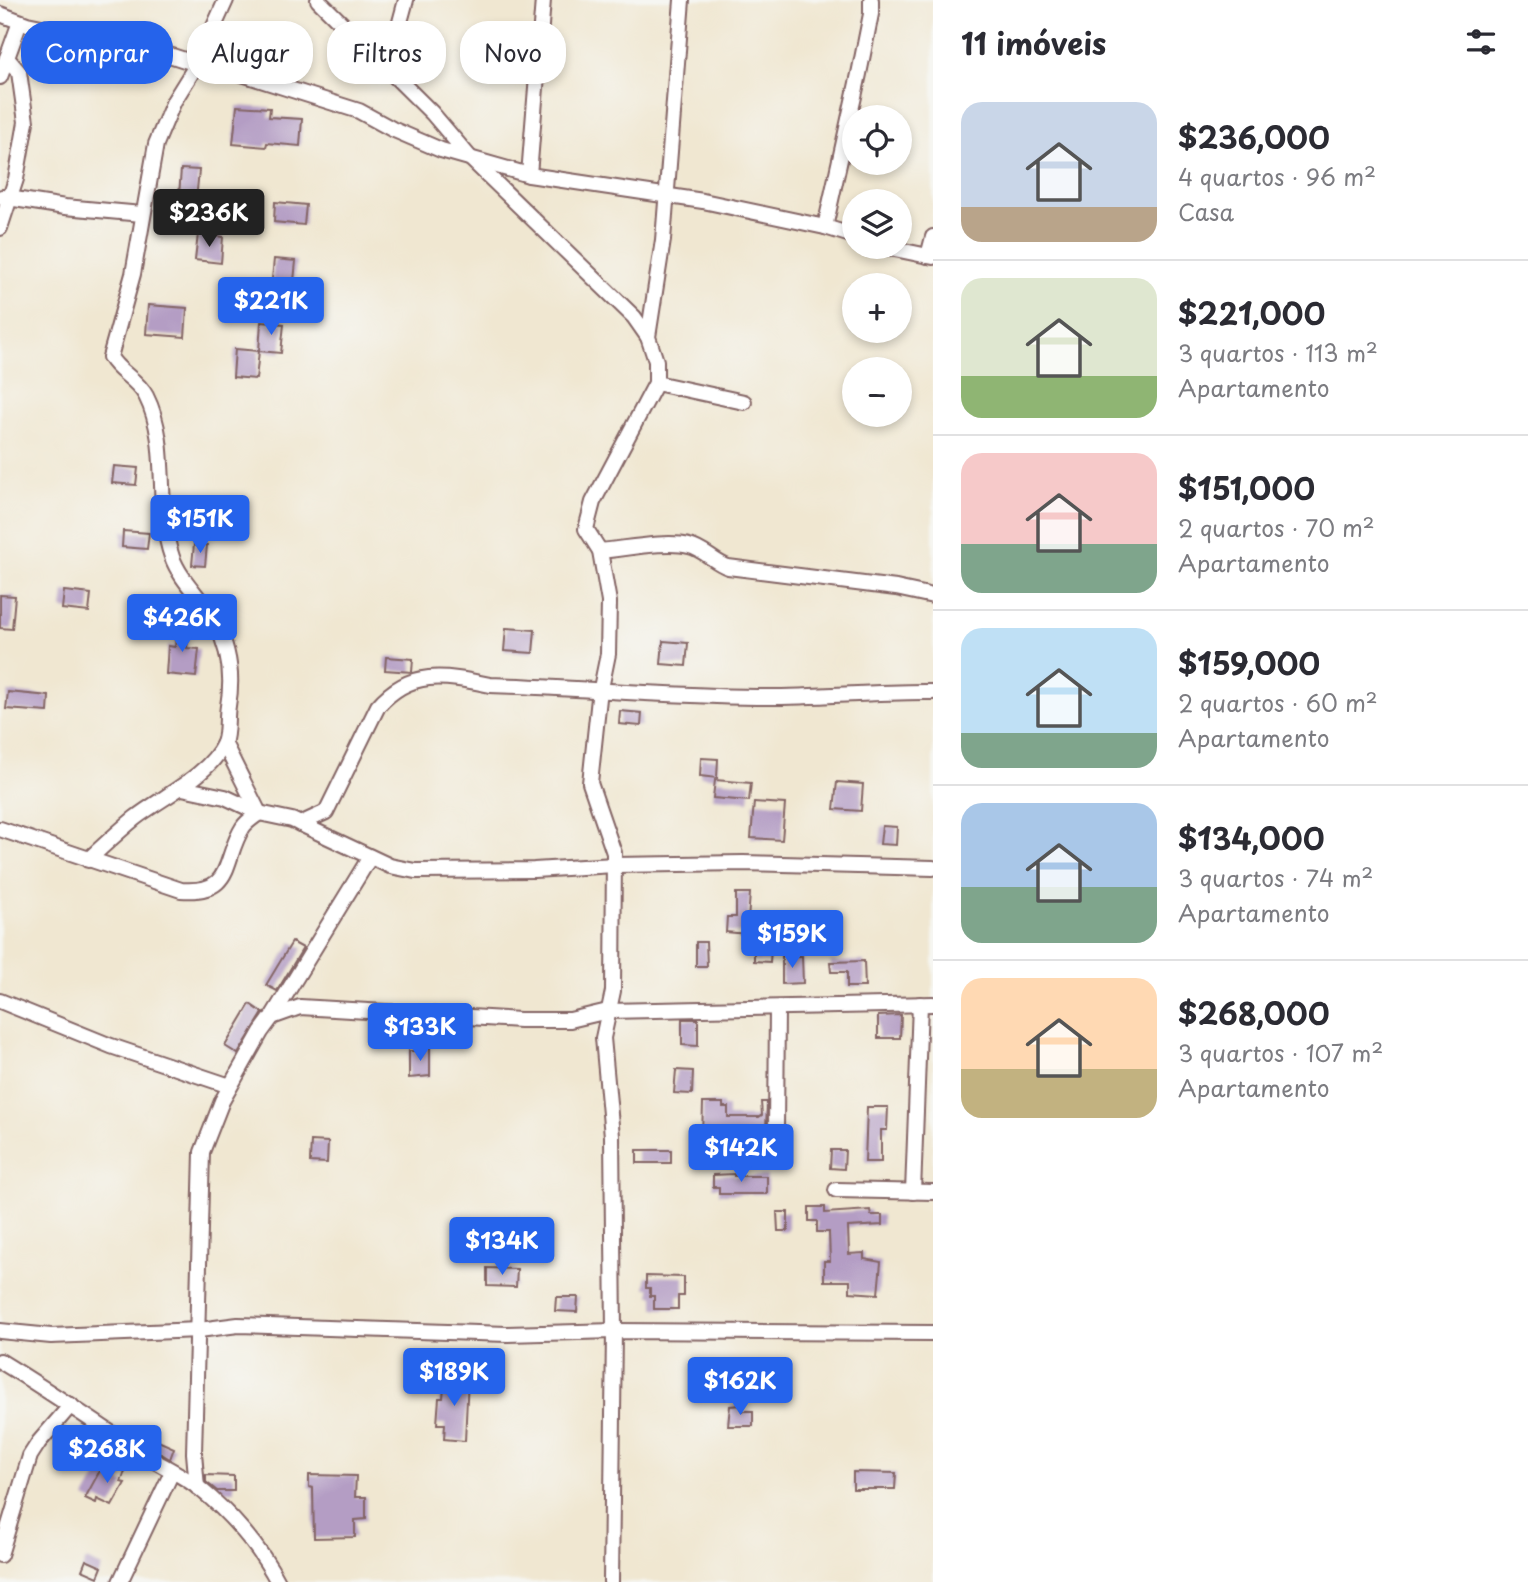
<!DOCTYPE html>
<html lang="pt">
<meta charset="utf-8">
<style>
:root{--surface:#fff;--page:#f7f7f7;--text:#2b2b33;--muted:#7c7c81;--line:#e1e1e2;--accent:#2563eb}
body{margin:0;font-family:"Playpen Sans",sans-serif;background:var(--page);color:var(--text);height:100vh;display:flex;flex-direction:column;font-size:26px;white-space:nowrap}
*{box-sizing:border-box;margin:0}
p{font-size:23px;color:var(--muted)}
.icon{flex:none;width:38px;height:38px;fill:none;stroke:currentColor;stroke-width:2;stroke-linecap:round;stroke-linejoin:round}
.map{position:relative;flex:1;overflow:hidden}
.sheet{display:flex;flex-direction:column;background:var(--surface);width:595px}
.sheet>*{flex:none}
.top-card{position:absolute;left:21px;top:21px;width:665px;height:63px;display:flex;gap:14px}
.tools{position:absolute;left:842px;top:105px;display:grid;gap:14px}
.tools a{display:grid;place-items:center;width:70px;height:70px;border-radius:50%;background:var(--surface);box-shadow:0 4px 10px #0003;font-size:35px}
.price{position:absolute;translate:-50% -60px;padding:0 16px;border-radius:7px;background:var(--accent);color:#fff;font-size:23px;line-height:46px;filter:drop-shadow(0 2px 4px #0008)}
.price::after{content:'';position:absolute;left:50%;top:42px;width:21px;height:16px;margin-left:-10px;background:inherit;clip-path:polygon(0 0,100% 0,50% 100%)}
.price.on{background:#222;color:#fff}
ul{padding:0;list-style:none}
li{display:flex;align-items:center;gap:21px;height:175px;padding:0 28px}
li+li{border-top:2px solid var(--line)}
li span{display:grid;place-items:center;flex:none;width:196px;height:140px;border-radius:21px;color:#555}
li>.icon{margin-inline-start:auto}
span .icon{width:84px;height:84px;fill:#fffc;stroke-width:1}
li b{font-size:30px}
h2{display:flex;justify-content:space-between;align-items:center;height:84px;padding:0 28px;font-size:30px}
.tag{padding:0 24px;border-radius:28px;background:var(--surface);box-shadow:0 4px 10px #0003;font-size:24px;line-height:63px}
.tag.on{background:var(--accent);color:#fff}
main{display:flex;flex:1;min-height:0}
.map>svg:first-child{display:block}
.building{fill:#b49dc4}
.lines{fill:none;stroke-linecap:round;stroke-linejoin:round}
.street-casing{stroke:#846565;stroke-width:18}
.street{stroke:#fff;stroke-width:14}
</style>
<main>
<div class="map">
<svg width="933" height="1582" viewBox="0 0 933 1582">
<rect width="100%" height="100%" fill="#f6f6f2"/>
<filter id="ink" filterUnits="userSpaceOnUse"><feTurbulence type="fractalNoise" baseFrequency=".0143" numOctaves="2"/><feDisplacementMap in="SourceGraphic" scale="14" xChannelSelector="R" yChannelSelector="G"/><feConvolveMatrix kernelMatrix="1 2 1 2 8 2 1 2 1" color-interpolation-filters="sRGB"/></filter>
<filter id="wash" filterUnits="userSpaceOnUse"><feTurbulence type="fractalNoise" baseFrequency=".00686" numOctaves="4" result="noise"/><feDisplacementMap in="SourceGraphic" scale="28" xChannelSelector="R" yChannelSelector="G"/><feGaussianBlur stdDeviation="1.57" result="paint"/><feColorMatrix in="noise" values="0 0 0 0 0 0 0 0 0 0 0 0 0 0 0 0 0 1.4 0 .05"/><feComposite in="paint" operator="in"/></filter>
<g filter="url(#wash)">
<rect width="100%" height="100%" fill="#f0e7d1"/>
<g id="blocks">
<g class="building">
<path d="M237,106L270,108L269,117L302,119L300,146L267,143L266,147L233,144Z"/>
<path d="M181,169L199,170L195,210L171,208L172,195L179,196Z"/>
<path d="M275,202L306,205L304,225L274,222Z"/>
<path d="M198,234L223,237L221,263L195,260Z"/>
<path d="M274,259L296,261L293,291L271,289Z"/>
<path d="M148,305L187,308L185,337L146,334Z"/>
<path d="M261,322L284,324L281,353L259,351Z"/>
<path d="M235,349L259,351L256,379L233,377Z"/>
<path d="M114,466L138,468L136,485L112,483Z"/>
<path d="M123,531L149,533L147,549L122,547Z"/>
<path d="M194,544L207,545L205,566L192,565Z"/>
<path d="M64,591L91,594L89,612L62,609Z"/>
<path d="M0,595L15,596L12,629L0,628Z"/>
<path d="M178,620L189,621L187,648L199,649L196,677L166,674L168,646L175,647Z"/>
<path d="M506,628L535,630L533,653L504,651Z"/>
<path d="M663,641L688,643L686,666L661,664Z"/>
<path d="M386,657L413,659L412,672L385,670Z"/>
<path d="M8,692L49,696L48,712L6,709Z"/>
<path d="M620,711L642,713L641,726L619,724Z"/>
<path d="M701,758L718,759L717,778L700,776Z"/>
<path d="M715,780L751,783L749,801L713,798Z"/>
<path d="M837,782L863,784L861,811L834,809Z"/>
<path d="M754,802L785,804L782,840L751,838Z"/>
<path d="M882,826L897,827L896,845L880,844Z"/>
<path d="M736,893H750L747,934L726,932L727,917H736Z"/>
<path d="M780,922H805V934L780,935Z"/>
<path d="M292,942L303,948L277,991L266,985Z"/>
<path d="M696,942H706L707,966H696Z"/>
<path d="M754,948L771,949L770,962L754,961Z"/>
<path d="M782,956H802L803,983L782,984Z"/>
<path d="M864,961L865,987H847V972H831L830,962Z"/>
<path d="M250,1004L263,1013L238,1054L225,1046Z"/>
<path d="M901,1015L900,1038H878V1016Z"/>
<path d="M682,1019H698V1046L682,1045Z"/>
<path d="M419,1046H430V1076L409,1078V1051H420Z"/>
<path d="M676,1070L693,1071L692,1094L674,1093Z"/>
<path d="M761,1102H767L766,1130L769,1137H746V1151H720V1137L702,1136L703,1103H723V1107H728V1117H759L762,1115Z"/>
<path d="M867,1107H888L887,1130H881V1162H865Z"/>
<path d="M311,1141L328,1142L327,1163L310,1162Z"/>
<rect x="637" y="1150" width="34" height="13"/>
<path d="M831,1150H845L844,1169L830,1168Z"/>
<path d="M734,1174V1176H767V1194H719V1187H713V1175Z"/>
<path d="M809,1207H825V1213L870,1210L871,1215H882V1225L848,1227L849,1254L864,1253V1259L881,1262L878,1294L850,1292V1281H824V1261H830L829,1232H817V1221H809Z"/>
<path d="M777,1212H788V1231H778Z"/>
<path d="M487,1268L517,1269L516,1287L487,1286Z"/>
<path d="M646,1276L684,1277V1296H678V1309H654V1296H650V1288H646Z"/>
<path d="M556,1297H578L577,1312L555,1311Z"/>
<path d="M445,1376L468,1377L465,1441L444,1439L445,1424H437L439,1398H443Z"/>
<path d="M742,1405V1411H753V1426H728L730,1406Z"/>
<path d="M158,1441L174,1448L170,1459L147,1445L148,1443L156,1446Z"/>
<path d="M104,1463L125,1471L121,1482L125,1483L112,1506L97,1499L96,1503L85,1498Z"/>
<path d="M853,1472L896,1473L895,1489H853Z"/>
<path d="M206,1475L234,1476V1491H217L206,1482Z"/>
<path d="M309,1475L356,1476L355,1497H366V1519L355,1520V1537L314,1538L313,1488L309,1487Z"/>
<path d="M86,1560L102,1567L98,1577L82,1570Z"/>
</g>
</g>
</g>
<g filter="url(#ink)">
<use href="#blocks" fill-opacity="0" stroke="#846565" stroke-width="2"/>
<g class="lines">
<defs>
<g id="street">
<path d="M318,0L432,113L472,160L634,317L648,337"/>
<path d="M0,14L27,24L157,51L197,64L226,69L359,111L392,129L441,150L529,175L703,201L825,227L854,236"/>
<path d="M387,70L406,0"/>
<path d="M0,77L20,22"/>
<path d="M529,175L543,0"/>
<path d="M2,197L65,207L142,214"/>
<path d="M825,227L859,74L871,14V0"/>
<path d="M0,228L16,179L26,122L19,72L7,58"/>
<path d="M885,247L933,257"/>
<path d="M928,256L933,237"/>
<path d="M656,383L744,402"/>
<path d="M600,551C624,549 667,540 689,546C703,549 714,562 728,567L896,588L933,596"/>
<path d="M224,743L259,813"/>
<path d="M182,788L225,797L259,813L292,820L390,866L415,871L534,870L614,865L743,863L933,868"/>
<path d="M300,824L326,812L378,706C411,668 446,676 490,685C579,688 668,696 757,697C816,698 874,691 933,692"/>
<path d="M0,829L181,890C235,894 222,860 243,827C247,821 254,817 259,813"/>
<path d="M88,860C103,846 119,831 135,818C162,797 210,775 224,743C228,733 226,717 228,706C233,678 229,649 216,624C204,600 181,582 172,557C154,506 171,445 146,396C137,379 118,372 110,357L133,274L156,144L174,101L197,64L226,0"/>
<path d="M0,1001L111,1046L230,1086"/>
<path d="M272,1017L370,857"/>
<path d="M776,1130L777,1008"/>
<path d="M836,1190L933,1192"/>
<path d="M913,1192L920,1004"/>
<path d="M0,1331L51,1336L199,1330L238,1325L507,1334L614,1331L933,1333"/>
<path d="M0,1361C46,1389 90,1419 135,1449C155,1463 180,1473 199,1488C230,1513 260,1547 278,1582"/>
<path d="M197,1487L194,1453L202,1152L222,1101L261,1032L272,1017L300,1007L520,1020H570L608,1011L933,1004"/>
<path d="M0,1555L30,1456L39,1442L71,1405"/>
<path d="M120,1582L172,1472"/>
<path d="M611,1582L614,1331L612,1136L603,1038L613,991L614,853L590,783L599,698L608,654L609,602L600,551L586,529L593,502L656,383V361L648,337L663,240L682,0"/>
</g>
</defs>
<use href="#street" class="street-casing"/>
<use href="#street" class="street"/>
</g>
</g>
</svg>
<div class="tools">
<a><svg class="icon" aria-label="locate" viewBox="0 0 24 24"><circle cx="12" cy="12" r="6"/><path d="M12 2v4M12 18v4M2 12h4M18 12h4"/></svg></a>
<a><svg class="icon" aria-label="layers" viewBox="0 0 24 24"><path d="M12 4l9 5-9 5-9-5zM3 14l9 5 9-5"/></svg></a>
<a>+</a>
<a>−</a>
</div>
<b class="price on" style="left:209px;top:249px">$236K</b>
<b class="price" style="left:271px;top:337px">$221K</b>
<b class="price" style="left:200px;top:555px">$151K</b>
<b class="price" style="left:182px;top:654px">$426K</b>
<b class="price" style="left:792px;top:970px">$159K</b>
<b class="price" style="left:420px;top:1063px">$133K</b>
<b class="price" style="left:741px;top:1184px">$142K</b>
<b class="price" style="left:502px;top:1277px">$134K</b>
<b class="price" style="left:454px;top:1408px">$189K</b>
<b class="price" style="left:740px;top:1417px">$162K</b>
<b class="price" style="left:107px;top:1485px">$268K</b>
<div class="top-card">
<a class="tag on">Comprar</a>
<a class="tag">Alugar</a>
<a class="tag">Filtros</a>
<a class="tag">Novo</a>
</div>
</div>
<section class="sheet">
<h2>11 imóveis<svg class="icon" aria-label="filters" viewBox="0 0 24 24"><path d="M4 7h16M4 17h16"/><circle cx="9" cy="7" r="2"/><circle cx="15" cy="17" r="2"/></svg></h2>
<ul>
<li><span style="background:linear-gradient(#c9d6e8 75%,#b9a48a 0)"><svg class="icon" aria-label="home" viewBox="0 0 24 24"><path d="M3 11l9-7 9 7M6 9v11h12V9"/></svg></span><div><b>$236,000</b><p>4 quartos · 96 m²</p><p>Casa</p></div></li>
<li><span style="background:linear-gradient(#dfe7d0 70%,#8fb573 0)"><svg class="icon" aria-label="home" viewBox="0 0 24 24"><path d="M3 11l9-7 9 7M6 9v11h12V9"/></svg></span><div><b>$221,000</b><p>3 quartos · 113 m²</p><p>Apartamento</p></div></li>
<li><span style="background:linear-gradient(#f6c9c9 65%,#7fa58c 0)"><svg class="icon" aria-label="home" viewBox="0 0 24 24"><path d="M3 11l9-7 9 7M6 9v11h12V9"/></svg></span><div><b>$151,000</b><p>2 quartos · 70 m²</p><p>Apartamento</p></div></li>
<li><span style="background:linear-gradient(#bfe0f5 75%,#7fa58c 0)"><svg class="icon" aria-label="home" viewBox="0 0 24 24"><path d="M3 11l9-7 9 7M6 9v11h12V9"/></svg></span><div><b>$159,000</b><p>2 quartos · 60 m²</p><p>Apartamento</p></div></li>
<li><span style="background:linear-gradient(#a9c7e8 60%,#7fa58c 0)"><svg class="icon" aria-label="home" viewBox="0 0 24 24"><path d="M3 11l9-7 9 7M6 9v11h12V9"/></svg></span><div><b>$134,000</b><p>3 quartos · 74 m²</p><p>Apartamento</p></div></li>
<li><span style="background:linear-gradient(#ffd9b3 65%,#c2b280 0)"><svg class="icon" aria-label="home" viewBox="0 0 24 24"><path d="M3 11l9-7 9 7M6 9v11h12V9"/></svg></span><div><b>$268,000</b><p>3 quartos · 107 m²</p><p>Apartamento</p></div></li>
</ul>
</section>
</main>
